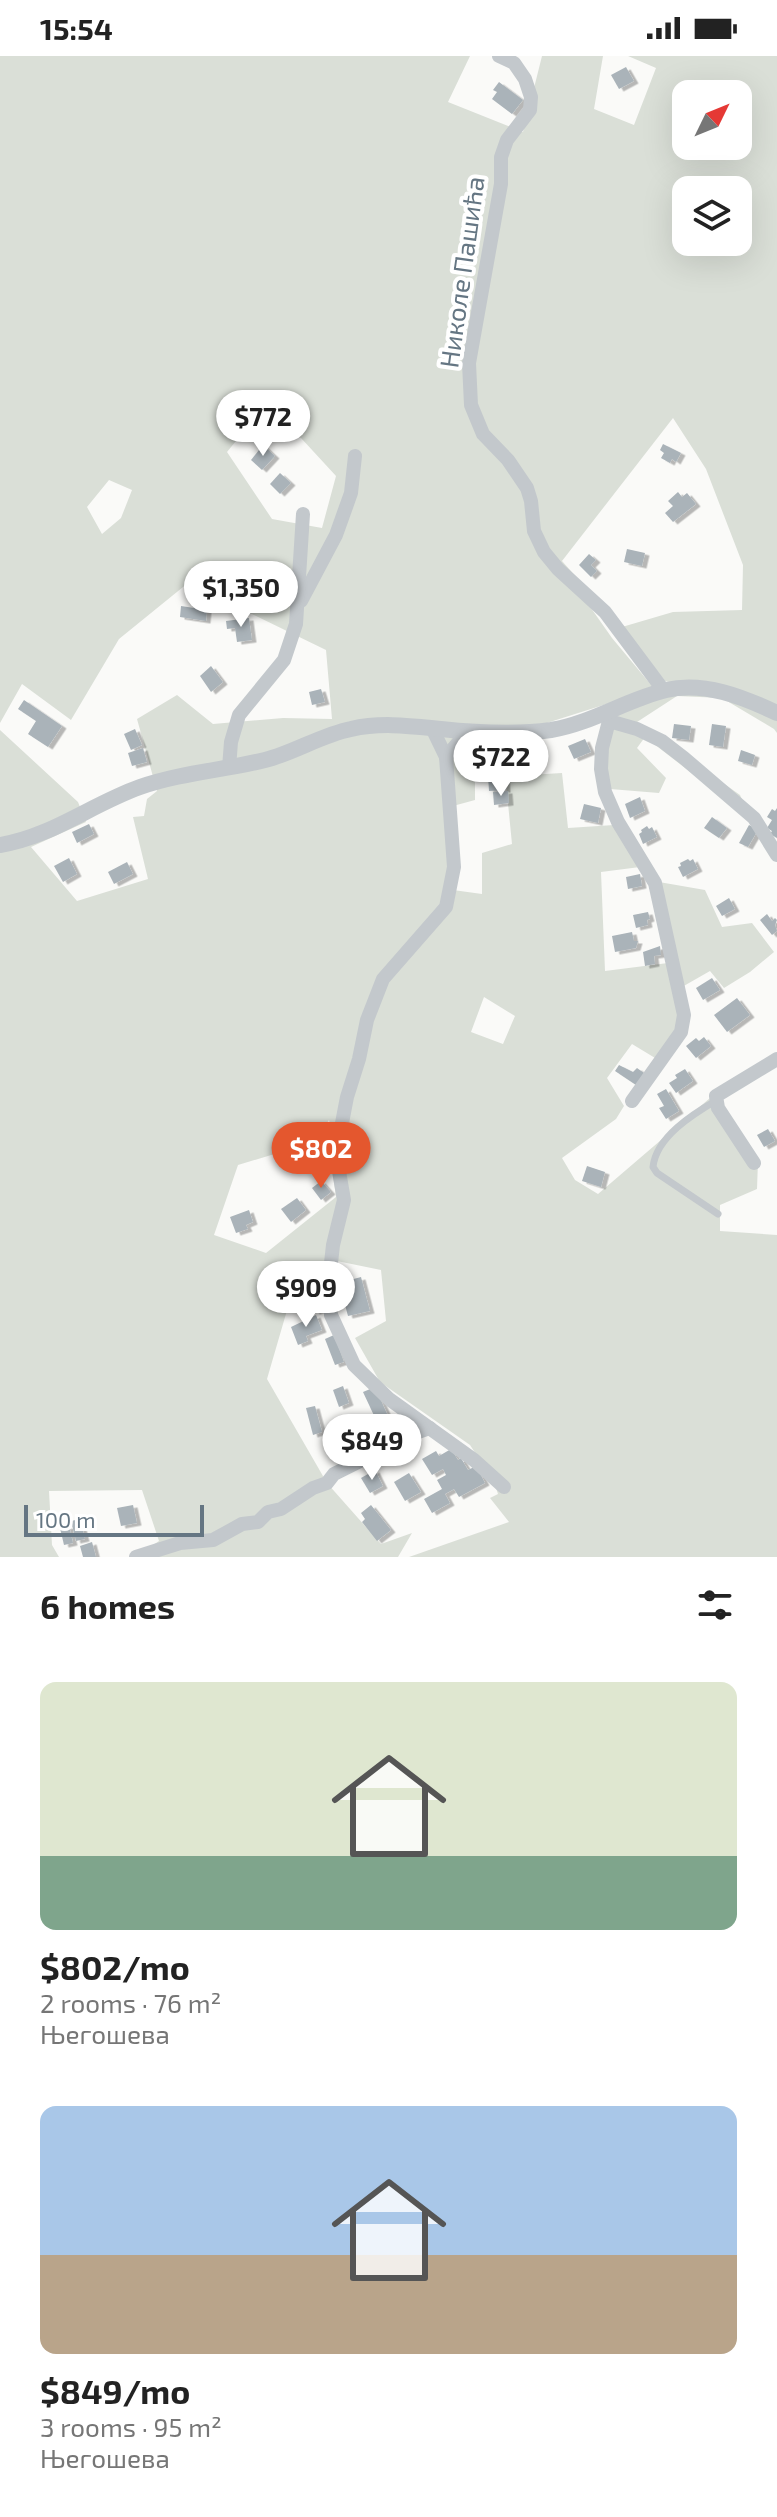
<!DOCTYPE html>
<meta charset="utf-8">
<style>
:root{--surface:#fff;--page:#f2f2f2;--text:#222;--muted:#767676;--accent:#e4572e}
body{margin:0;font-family:"Exo 2",sans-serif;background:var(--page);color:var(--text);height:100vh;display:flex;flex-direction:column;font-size:30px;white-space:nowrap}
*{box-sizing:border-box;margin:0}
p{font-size:26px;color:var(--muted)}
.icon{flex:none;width:44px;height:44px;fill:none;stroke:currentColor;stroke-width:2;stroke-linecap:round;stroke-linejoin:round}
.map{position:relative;height:1501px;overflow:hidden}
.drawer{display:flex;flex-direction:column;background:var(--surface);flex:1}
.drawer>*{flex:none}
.needle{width:52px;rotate:47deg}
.controls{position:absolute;left:672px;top:24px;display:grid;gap:16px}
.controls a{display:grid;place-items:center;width:80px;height:80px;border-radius:16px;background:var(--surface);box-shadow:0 8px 32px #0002;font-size:40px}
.scale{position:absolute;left:24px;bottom:20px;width:180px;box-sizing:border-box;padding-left:8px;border:4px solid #657683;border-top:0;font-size:22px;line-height:28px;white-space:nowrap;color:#657683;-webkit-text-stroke:6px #fff;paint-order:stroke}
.price{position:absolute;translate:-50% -68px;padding:0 18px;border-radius:28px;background:#fff;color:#222;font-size:26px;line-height:52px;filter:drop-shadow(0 2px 4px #0008)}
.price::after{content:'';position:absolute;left:50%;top:48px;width:24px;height:18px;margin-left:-12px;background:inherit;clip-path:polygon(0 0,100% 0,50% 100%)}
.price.selected{background:var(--accent);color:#fff}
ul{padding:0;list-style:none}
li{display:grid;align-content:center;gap:16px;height:424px;padding:0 40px}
li span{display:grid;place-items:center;height:248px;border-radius:16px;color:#555}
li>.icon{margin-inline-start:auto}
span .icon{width:144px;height:144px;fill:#fffc;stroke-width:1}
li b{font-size:34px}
h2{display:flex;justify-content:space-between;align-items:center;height:96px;padding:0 40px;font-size:34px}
.status{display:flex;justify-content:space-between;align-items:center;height:56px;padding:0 40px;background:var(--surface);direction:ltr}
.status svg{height:22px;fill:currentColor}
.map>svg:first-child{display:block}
.green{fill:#dadfd7;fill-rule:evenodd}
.building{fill:#aab3b9;filter:url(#shadow)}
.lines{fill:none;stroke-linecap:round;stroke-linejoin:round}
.service{stroke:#c3c8cc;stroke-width:7}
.minor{stroke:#c3c8cc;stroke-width:14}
.tertiary{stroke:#c3c8cc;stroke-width:16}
.labels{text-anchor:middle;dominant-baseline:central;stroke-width:8;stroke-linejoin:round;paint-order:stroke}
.street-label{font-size:26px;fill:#657683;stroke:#fff}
</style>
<div class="status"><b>15:54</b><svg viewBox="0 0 49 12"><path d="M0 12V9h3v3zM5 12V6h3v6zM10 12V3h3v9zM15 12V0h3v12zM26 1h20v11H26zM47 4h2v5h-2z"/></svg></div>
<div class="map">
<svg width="777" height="1501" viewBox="0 0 777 1501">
<defs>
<filter id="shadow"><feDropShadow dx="4.5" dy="2.5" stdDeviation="0" flood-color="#0004"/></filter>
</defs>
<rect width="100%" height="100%" fill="#fafaf8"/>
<path class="green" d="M0,0H470L448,46L523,76L542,0H603L594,53L634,69L656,12L628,0H777V677L774,673L722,642L677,640L637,666L740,739L751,763L645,681L637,692L666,722L659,737L610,733L603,713L613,646L506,680H510L512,720L562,717L568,772L614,769L640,811L601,816L605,915L668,907L659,826L705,834L722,871L752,867L774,896L750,916L724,932L710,915L682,931L686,969L665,1008L632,988L607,1022L624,1050L616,1063L562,1102L575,1124L598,1138L710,1042L758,1105L757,1133L720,1149V1175L777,1179V1501H409L509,1466L490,1442L498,1438L494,1426L470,1389L380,1326L355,1282L386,1265L381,1214L337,1205L297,1220L267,1323L327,1427L381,1488L412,1477L398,1501H135L159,1485L142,1434L49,1435L52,1489L59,1501H0V674L78,746L86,766L31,791L77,845L148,823L133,761L144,760L147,743L157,735L137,663L177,639L213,668L283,662L332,663L326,594L188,527L119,583L71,664L22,628L0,667ZM686,38H738V90H686ZM686,134H738V186H686ZM673,362L706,413L743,509L742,554L673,556L622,571L665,625L773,651L652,630L612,582L586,545L587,533L562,505ZM253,364L301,382L336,420L322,472L272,463L227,396ZM109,424L132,434L121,462L102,478L87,451ZM504,707L512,788L482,797V838L453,834V750L475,744V708ZM484,941L515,960L503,988L471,976ZM329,1064L334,1081L330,1096L336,1141L266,1197L214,1179L238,1109L314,1086Z"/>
<g class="building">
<path d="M626,11L634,25L619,33L611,19Z"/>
<path d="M499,26L523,44L512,58L492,43L497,36L493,34Z"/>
<path d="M663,388L681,397L676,406L672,403L670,407L661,402L664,397L660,394Z"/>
<path d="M263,389L275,400L262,414L251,404Z"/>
<path d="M280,417L291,427L280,438L270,428Z"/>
<path d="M678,436L682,441L687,437L696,448L673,466L665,457L673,450L668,445Z"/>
<path d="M627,493L645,497L642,510L624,506Z"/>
<path d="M589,498L596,504L591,509L597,515L591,521L579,509Z"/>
<path d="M181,550L207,554L206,565L180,561Z"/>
<path d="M249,562L252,584L237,586L235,572L227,573L226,565Z"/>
<path d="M211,610L223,626L211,636L200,620Z"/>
<path d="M321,633L325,646L312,649L309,636Z"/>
<path d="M24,644L62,670L48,691L28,678L36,665L18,653Z"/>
<path d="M674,668L691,670L689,684L672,682Z"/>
<path d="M712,668L726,670L723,691L709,689Z"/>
<path d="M135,673L142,689L131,694L124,678Z"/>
<path d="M585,683L591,696L574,703L568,690Z"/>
<path d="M143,692L147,706L132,710L128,697Z"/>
<path d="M741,694L755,699L752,709L738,705Z"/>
<path d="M528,697L529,714L517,715L515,698Z"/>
<path d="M505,718L506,734L489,735L488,720Z"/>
<path d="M508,735L509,747L494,749L493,736Z"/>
<path d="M640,741L645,755L630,762L625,748Z"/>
<path d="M584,748L601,752L598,767L580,763Z"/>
<path d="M777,752V782L770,778L772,775L767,772L772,764L767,761L772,753L775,755Z"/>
<path d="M712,761L727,772L719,782L704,772Z"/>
<path d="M89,768L94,778L77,787L72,776Z"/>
<path d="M749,769L758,774L748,791L739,787Z"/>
<path d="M647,770L649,773L652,771L657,781L643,788L639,778L642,776L641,774Z"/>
<path d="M69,802L77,818L63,826L54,810Z"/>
<path d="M688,803L690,805L693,803L698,813L683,821L678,811L681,810L680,807Z"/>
<path d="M127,806L133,818L114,828L108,816Z"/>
<path d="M640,818L642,830L628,833L626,821Z"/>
<path d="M729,842L735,853L722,860L716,850Z"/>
<path d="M648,856L650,863L647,864L648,869L636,872L633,859Z"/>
<path d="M767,858L772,865L775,862L777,864L775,869L777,875L772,879L760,864Z"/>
<path d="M632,876L634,885H638L636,892L615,896L612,880Z"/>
<path d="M660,890L661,899L654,900L655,908L645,910L643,896Z"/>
<path d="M712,922L720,934L703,944L696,932Z"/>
<path d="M737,942L750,959L727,976L714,959Z"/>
<path d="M704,981L711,990L696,1002L686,990L696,982L699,985Z"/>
<path d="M619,1009L633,1016L637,1012L644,1017L636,1029L615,1015Z"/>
<path d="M685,1013L693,1025L676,1037L669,1027L677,1022L675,1019Z"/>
<path d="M666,1033L679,1055L666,1063L659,1052L664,1050L657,1038Z"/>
<path d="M768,1073L775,1085L764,1091L757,1079Z"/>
<path d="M587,1110L605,1116L601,1131L582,1125Z"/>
<path d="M321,1125L331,1136L321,1144L312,1132Z"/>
<path d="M297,1142L306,1154L291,1166L281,1153Z"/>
<path d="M249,1154L253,1166L246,1169L248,1173L236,1177L230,1161Z"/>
<path d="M361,1221L370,1255L348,1260L339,1227Z"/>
<path d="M318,1232L325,1253L315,1256L308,1236Z"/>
<path d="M316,1259L322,1274L306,1280L308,1285L298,1289L291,1271Z"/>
<path d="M334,1279L344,1306L335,1309L325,1283Z"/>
<path d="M343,1330L349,1347L339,1351L333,1334Z"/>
<path d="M375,1331L388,1360L377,1366L363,1336Z"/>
<path d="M315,1350L322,1376L313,1379L306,1352Z"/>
<path d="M451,1393L458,1404L461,1402L468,1414L476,1410L485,1427L459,1441L454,1433L445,1438L450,1447L432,1457L424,1443L442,1433L437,1424L446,1419L443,1413L432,1419L422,1403L436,1395L439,1400Z"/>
<path d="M375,1414L383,1430L370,1437L361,1422Z"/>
<path d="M409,1417L421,1436L405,1445L394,1426Z"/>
<path d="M133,1449L137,1467L121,1470L117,1452Z"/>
<path d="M371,1449L391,1474L377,1485L362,1466L365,1463L361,1457Z"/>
<path d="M80,1463L85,1483L76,1485L71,1465Z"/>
<path d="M69,1470L73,1487L64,1489L60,1472Z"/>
<path d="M92,1486L96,1501H83L80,1490Z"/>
</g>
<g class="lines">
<path class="service" d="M717,1044C693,1058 656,1081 653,1111L657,1117L718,1158"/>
<g class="minor">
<path d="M499,0L514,7L525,23L531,41L530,54L507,84L501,101V128L469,307L471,349L483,378L508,404L527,432L531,445L534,475L544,496L558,513L605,556L664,635"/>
<path d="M301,545L336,479L351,437L355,400"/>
<path d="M608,658L609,665L602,692L601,713L605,736L618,766L655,827L684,959L681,976L632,1045"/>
<path d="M609,665L637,673L662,685L684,702L754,762L777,799"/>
<path d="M432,672L446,701L454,811L446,851L383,923L367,964L359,1003L347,1041L336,1098L344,1144L333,1189L329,1225L331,1259L354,1309L389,1343L474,1404L504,1431"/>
<path d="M446,701L468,675"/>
<path d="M229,712L231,686L239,659L284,604L296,568L303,458"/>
<path d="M754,1107L718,1052L716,1040L777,1003"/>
<path d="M136,1501L180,1487L213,1484L242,1468L258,1466L268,1456L281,1453L313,1432L327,1427L334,1418L362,1404L390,1386L430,1372"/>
</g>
<path class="tertiary" d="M0,789C51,781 92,748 140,731C180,717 224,714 265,704C294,697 321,679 351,673C381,666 411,670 441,673C478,677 515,679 551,674C592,667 626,644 666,634C704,625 743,641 777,657"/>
</g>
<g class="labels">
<g class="street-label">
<text transform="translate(461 216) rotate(-82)">Николе Пашића</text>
</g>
</g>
</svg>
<div class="controls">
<a><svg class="needle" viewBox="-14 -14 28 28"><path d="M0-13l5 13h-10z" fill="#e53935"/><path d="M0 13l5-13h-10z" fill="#767676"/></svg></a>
<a><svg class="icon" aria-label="layers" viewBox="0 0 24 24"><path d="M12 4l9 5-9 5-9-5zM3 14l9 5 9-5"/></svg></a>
</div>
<div class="scale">100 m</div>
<b class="price" style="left:263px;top:402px">$772</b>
<b class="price" style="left:241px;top:573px">$1,350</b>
<b class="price" style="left:501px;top:742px">$722</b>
<b class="price selected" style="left:321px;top:1134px">$802</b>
<b class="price" style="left:306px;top:1273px">$909</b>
<b class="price" style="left:372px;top:1426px">$849</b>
</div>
<section class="drawer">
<h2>6 homes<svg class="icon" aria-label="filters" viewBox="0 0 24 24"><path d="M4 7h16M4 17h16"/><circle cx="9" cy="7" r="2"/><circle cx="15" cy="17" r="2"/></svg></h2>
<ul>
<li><span style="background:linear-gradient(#dfe7d0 70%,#7fa58c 0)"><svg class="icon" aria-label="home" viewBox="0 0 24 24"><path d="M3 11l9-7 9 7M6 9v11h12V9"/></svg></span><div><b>$802/mo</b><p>2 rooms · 76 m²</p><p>Његошева</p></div></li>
<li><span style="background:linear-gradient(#a9c7e8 60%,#b9a48a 0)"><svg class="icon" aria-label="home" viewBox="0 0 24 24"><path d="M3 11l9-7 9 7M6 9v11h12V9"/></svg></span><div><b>$849/mo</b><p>3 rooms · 95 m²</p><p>Његошева</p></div></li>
</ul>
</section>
